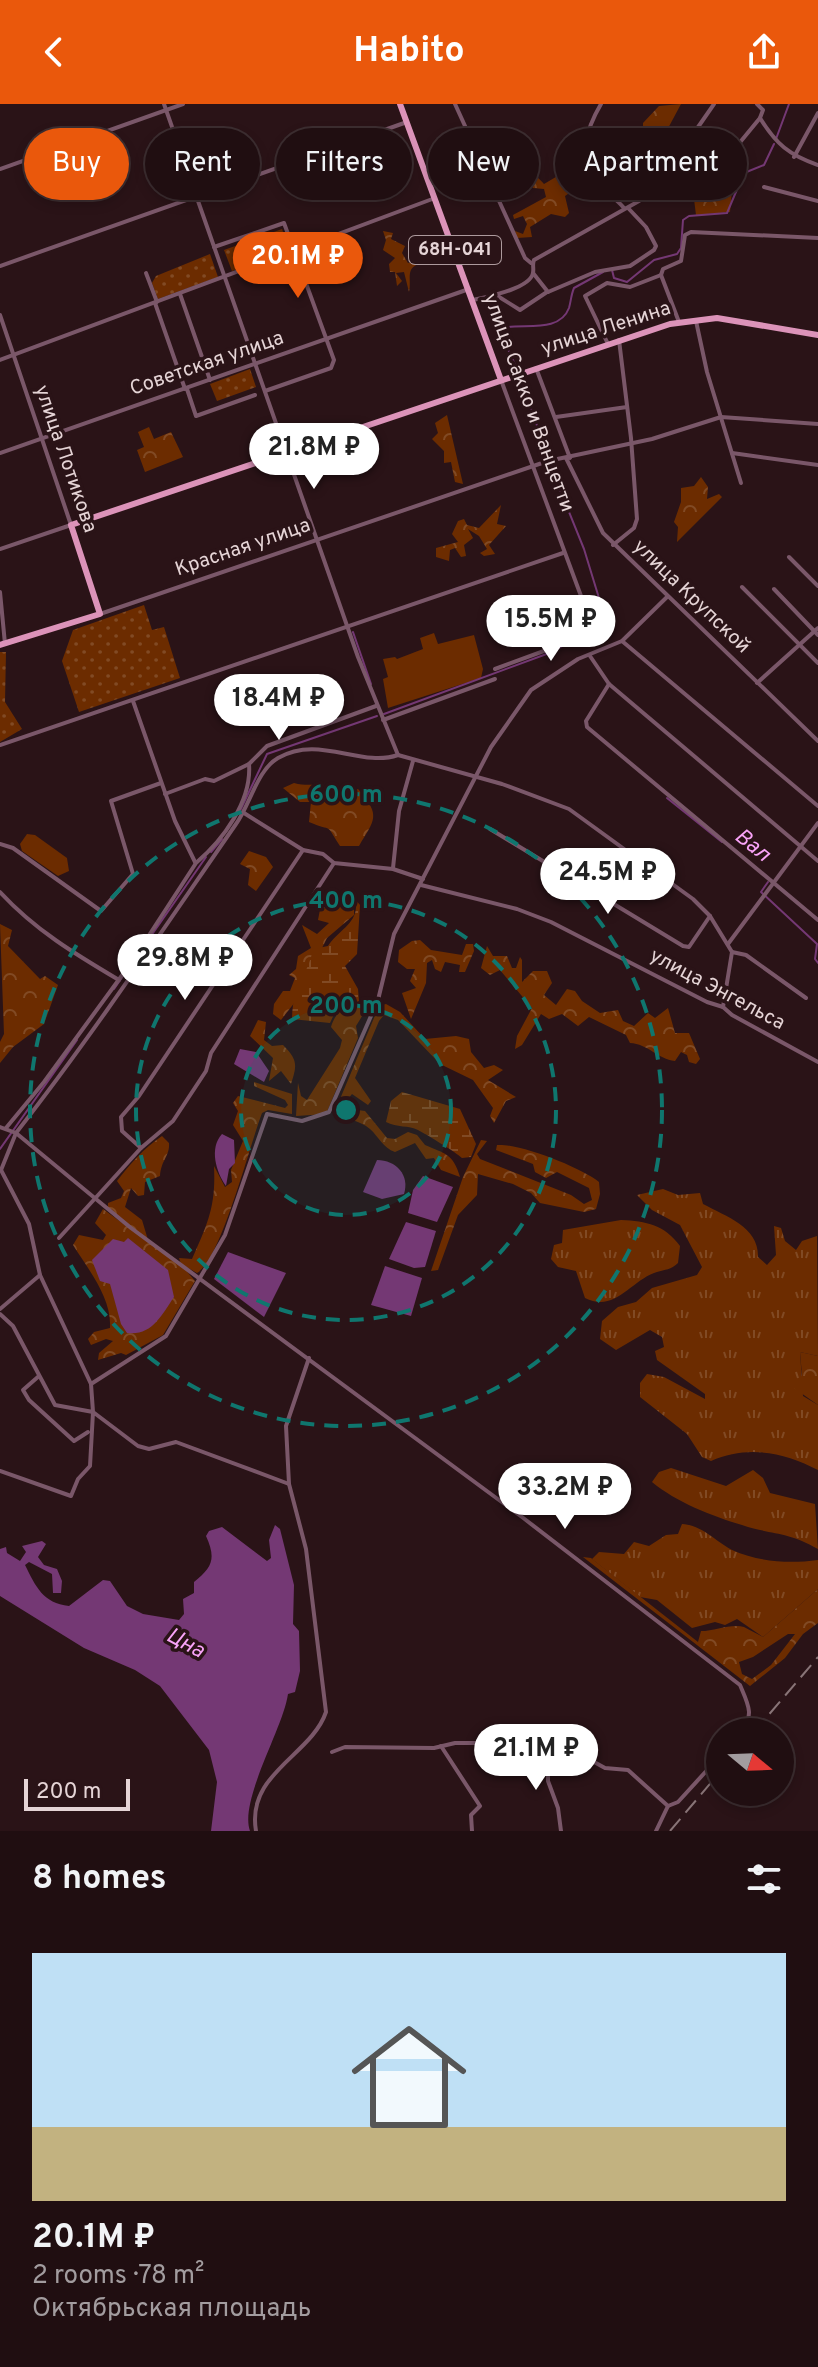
<!DOCTYPE html>
<meta charset="utf-8">
<style>
:root{--surface:#200e11;--page:#28171a;--text:#f1f3f6;--muted:#a29c9f;--line:#3d2e31;--accent:#ea580c}
body{margin:0;font-family:Overpass,sans-serif;background:var(--page);color:var(--text);height:100vh;display:flex;flex-direction:column;font-size:30px;white-space:nowrap}
*{box-sizing:border-box;margin:0}
p{font-size:26px;color:var(--muted)}
.icon{flex:none;width:44px;height:44px;fill:none;stroke:currentColor;stroke-width:2;stroke-linecap:round;stroke-linejoin:round}
.map{position:relative;height:1727px;overflow:hidden}
.sheet{display:flex;flex-direction:column;background:var(--surface);flex:1}
.sheet>*{flex:none}
.hud{position:absolute;left:24px;top:24px;width:770px;height:72px;display:flex;gap:16px}
.needle{width:52px;rotate:109deg}
.buttons{position:absolute;left:706px;top:1614px;display:grid;gap:16px}
.buttons a{display:grid;place-items:center;width:88px;height:88px;border-radius:50%;background:var(--surface);box-shadow:0 4px 12px #0003,0 0 0 2px var(--line);font-size:40px}
.scale{position:absolute;left:24px;bottom:20px;width:106px;box-sizing:border-box;padding-left:8px;border:4px solid #e5d4d6;border-top:0;font-size:22px;line-height:28px;white-space:nowrap;color:#e5d4d6;-webkit-text-stroke:6px #2a1317;paint-order:stroke}
.price{position:absolute;translate:-50% -68px;padding:0 18px;border-radius:28px;background:#fff;color:#222;font-size:26px;line-height:52px;filter:drop-shadow(0 2px 4px #0008)}
.price::after{content:'';position:absolute;left:50%;top:48px;width:24px;height:18px;margin-left:-12px;background:inherit;clip-path:polygon(0 0,100% 0,50% 100%)}
.price.selected{background:var(--accent);color:#fff}
ul{padding:0;list-style:none}
li{display:grid;align-content:center;gap:16px;height:424px;padding:0 32px}
li span{display:grid;place-items:center;height:248px;border-radius:0px;color:#555}
li>.icon{margin-inline-start:auto}
span .icon{width:144px;height:144px;fill:#fffc;stroke-width:1}
li b{font-size:34px}
h2{display:flex;justify-content:space-between;align-items:center;height:96px;padding:0 32px;font-size:34px}
.tag{padding:0 28px;border-radius:36px;background:var(--surface);box-shadow:0 4px 12px #0003,0 0 0 2px var(--line);font-size:28px;line-height:72px}
.tag.selected{background:var(--accent);color:#fff}
header{display:flex;justify-content:space-between;align-items:center;height:104px;padding:0 32px;background:var(--accent);color:#fff;font-size:36px;font-weight:700}
.map>svg:first-child{display:block}
.grass{fill:url(#grass-tufts)}
.forest{fill:url(#forest-crowns);fill-rule:evenodd}
.wetland{fill:url(#wetland-marsh)}
.cemetery{fill:url(#cemetery-stones)}
.park{fill:url(#park-dots)}
.pitch{fill:#6c2c00}
.water{fill:#743874}
.lines{fill:none;stroke-linecap:round;stroke-linejoin:round}
.stream{stroke:#743874;stroke-width:2}
.minor{stroke:#7a5769;stroke-width:4}
.major{stroke:#dc93b9;stroke-width:6}
.rail{stroke:#887477;stroke-width:2;stroke-dasharray:16 8;stroke-linecap:butt}
.ring{fill:none;stroke:#0f766e;stroke-width:4;stroke-dasharray:14 10}
.labels{text-anchor:middle;dominant-baseline:central;stroke-width:7;stroke-linejoin:round;paint-order:stroke}
.shield{fill:#2a1317;stroke:#ad9a9d;stroke-width:2}
.shield-label{font-size:18px;font-weight:bold;fill:#e5d4d6}
.street-label{font-size:20px;fill:#e5d4d6;stroke:#2a1317}
.water-label{font-size:22px;font-style:italic;fill:#f9a3f8;stroke:#2a1317}
.centre{fill:#0f766e;stroke:#2a1317;stroke-width:4}
.ring-label{font-size:24px;text-anchor:middle;font-weight:bold;fill:#0f766e;stroke:#2a1317;stroke-width:7;stroke-linejoin:round;paint-order:stroke}
</style>
<header><svg class="icon" aria-label="back" viewBox="0 0 24 24"><path d="M15 5l-7 7 7 7"/></svg>Habito<svg class="icon" aria-label="share" viewBox="0 0 24 24"><path d="M12 15V3M7 8l5-5 5 5M5 13v7h14v-7"/></svg></header>
<div class="map">
<svg width="818" height="1727" viewBox="0 0 818 1727">
<defs>
<pattern id="grass-tufts" width="24" height="20" patternUnits="userSpaceOnUse" patternTransform="scale(2)"><rect width="24" height="20" fill="#6c2c00"/><path d="M3 7l-1-3M5 7V3M7 7l1-3M15 17l-1-3M17 17v-4M19 17l1-3" fill="none" stroke="#814a24"/></pattern>
<pattern id="forest-crowns" width="20" height="18" patternUnits="userSpaceOnUse" patternTransform="scale(2)"><rect width="20" height="18" fill="#6c2c00"/><path d="M2 6a3 3 0 1 1 6 0M12 15a3 3 0 1 1 6 0" fill="none" stroke="#814a24"/></pattern>
<pattern id="wetland-marsh" width="20" height="14" patternUnits="userSpaceOnUse" patternTransform="scale(2)"><rect width="20" height="14" fill="#6c2c00"/><path d="M1 5h8M5 5V1M11 12h8M15 12V8" fill="none" stroke="#814a24"/></pattern>
<pattern id="cemetery-stones" width="16" height="16" patternUnits="userSpaceOnUse" patternTransform="scale(2)"><rect width="16" height="16" fill="#6c2c00"/><path d="M2 7V4a2 2 0 0 1 4 0v3zM10 15v-3a2 2 0 0 1 4 0v3z" fill="#814a24"/></pattern>
<pattern id="park-dots" width="8" height="8" patternUnits="userSpaceOnUse" patternTransform="scale(2)"><rect width="8" height="8" fill="#6c2c00"/><path d="M2 2h.1M6 6h.1" fill="none" stroke="#814a24" stroke-width="1.8" stroke-linecap="round"/></pattern>
</defs>
<rect width="100%" height="100%" fill="#2a1317"/>
<g class="grass">
<path d="M663,1085L678,1091L700,1089L703,1100C727,1113 759,1123 758,1153L767,1161L776,1151L774,1122L781,1124L785,1137L796,1146L802,1137L817,1132L818,1252L800,1248L803,1292L818,1301V1366C784,1348 747,1341 711,1357L702,1353L687,1330L640,1293V1279L647,1270L664,1273L705,1295V1290L657,1256L655,1247L664,1243L662,1233L650,1226L616,1246L600,1235L602,1217L618,1203L636,1198L652,1184L697,1171L702,1163L680,1121L652,1106L637,1091Z"/>
<path d="M621,1116C646,1117 665,1121 680,1142L678,1159C670,1167 664,1165 654,1169C630,1178 614,1209 585,1194L576,1167L558,1163L551,1155L554,1141L562,1139L563,1126Z"/>
<path d="M671,1364L726,1382L753,1366L763,1374L770,1389L815,1400L818,1445C787,1427 772,1431 742,1421C712,1412 676,1398 652,1378L659,1368Z"/>
<path d="M682,1420C702,1421 715,1437 732,1446C759,1458 789,1460 818,1456V1485L763,1533L737,1515L725,1521L715,1518L692,1524L657,1496L640,1493L592,1455L599,1448L624,1450L634,1438L649,1442L666,1431L678,1430Z"/>
</g>
<g class="forest">
<path d="M681,0L666,28L674,37L670,43L660,38L659,26L643,23V19L659,2Z"/>
<path d="M563,61L571,75L578,72L582,76V80L565,92L569,109L565,113L551,110L530,123L532,133L517,134L515,127L523,130L527,120L523,112L514,115L513,111L546,93L544,85L533,84L526,71L508,75C521,61 533,67 544,80L561,70Z"/>
<path d="M732,86L730,108L696,111L694,95L718,94Z"/>
<path d="M383,127L393,129L391,135L405,142L402,149L408,159L420,156L422,159C404,163 412,175 409,188L404,168L396,169L402,177L397,182L395,168H390L389,160L395,154L383,146L386,136Z"/>
<path d="M447,311L463,380L455,378L451,358L444,359V347L432,335L438,329L435,319Z"/>
<path d="M149,323L154,335L171,328L183,353L145,368L137,346L144,343L138,328Z"/>
<path d="M701,373L708,383L707,395L719,390L722,393L677,438L678,423L674,418L681,398V384L694,382Z"/>
<path d="M501,401L497,420L506,422L489,441L495,450L484,452L480,449L487,445L479,432L468,425L473,434L464,441L466,452L461,453L455,444L450,446L449,457L436,453V444L458,438L452,430L458,417L464,415L467,421L479,424Z"/>
<path d="M294,679C310,684 320,675 331,691L358,685C382,712 374,716 359,742H340C324,717 335,729 309,718L311,698H300L283,684Z"/>
<path d="M249,747L266,753L273,763L256,787L248,781L250,765L240,760Z"/>
<path d="M332,789L339,797L354,799V811L327,834L295,898L281,916L273,910L274,900L283,887H290L295,874L289,871L296,865L298,852L311,844L302,821L317,830L329,819L318,816L323,790Z"/>
<path d="M0,820L12,826L8,842L40,875L45,872L58,881L44,920L13,943L0,959V938L4,930Z"/>
<path d="M420,836L431,846L462,851L466,840H473L474,847L465,868H459L460,861L445,858L441,868L435,865L432,856L427,859L426,879L411,915L402,889L416,884L410,877L415,865H407L398,858L399,846L412,837Z"/>
<path d="M487,842L493,852H507L512,864H516L520,853L522,856V878L533,867H547L552,879L544,891L556,901L567,885L575,887L582,897L600,909L618,906L623,917L634,922L648,909L655,914L668,904L675,929H689L700,955L696,960L689,958L687,951L681,948L675,957C658,955 648,940 630,939L626,931L589,913L578,922L562,910L549,915L541,910L522,941L515,945L517,932L532,904L500,866L490,871L481,864Z"/>
<path d="M364,900L367,904L356,922L358,934L326,1010L296,1012L298,979L301,992L307,996L340,944L342,936L331,923C336,906 347,901 364,900Z"/>
<path d="M386,900L400,908L425,935L456,932L469,935L471,948L484,964L494,961L503,966L488,976L516,993L506,997L494,1019L490,1012L493,1004L473,976L440,960L398,916L384,911L379,917L355,974L371,997L368,1001L352,990L347,996L349,1005L365,1007L387,1034L395,1035L408,1028L417,1031L425,1041C445,1050 453,1049 460,1073L441,1066L434,1054L426,1055L415,1039L395,1048C383,1044 379,1033 370,1025C359,1015 345,1017 335,1007L379,902Z"/>
<path d="M258,916L266,918L264,936L272,942L283,941C298,956 297,961 291,980L281,967L269,977L273,954L250,932Z"/>
<path d="M254,978L292,990V1010L268,1006L262,1009C250,1040 221,1156 197,1169L181,1160L179,1154L192,1155C208,1119 216,1102 214,1062L225,1083L232,1078L231,1066L243,1037L233,1021L238,1007L233,999L238,992L285,1004L288,1001L285,996L254,982Z"/>
<path d="M162,1032L169,1039C170,1052 161,1056 160,1072L145,1078L144,1091L138,1092L131,1084L125,1103L142,1116L148,1136L108,1104V1099L121,1094L124,1087L117,1077C130,1060 144,1044 162,1032Z"/>
<path d="M481,1036L487,1037L477,1050L480,1055L571,1091L584,1100L592,1096L589,1084L557,1068L546,1074L535,1068L533,1060L496,1046L497,1041C519,1039 582,1064 599,1078L600,1090L596,1105L584,1108L540,1099L531,1089L513,1080L478,1070L477,1091L458,1111L438,1166L431,1167L463,1073Z"/>
<path d="M103,1105L184,1164L195,1177L163,1231L126,1251L121,1249L98,1256L99,1249L113,1237L106,1235L91,1241L88,1235L94,1228L110,1224C112,1194 88,1165 73,1141L79,1131L103,1136L106,1131L95,1119Z"/>
<path d="M800,1248L818,1252V1301L794,1284L802,1271Z"/>
<path d="M583,1453L591,1454L698,1538L701,1527C715,1527 732,1519 744,1523C750,1526 757,1530 763,1533L818,1485V1519L803,1530L785,1554L750,1582ZM788,1530H795L771,1561L752,1575L742,1570L739,1558L753,1553Z"/>
</g>
<g class="wetland">
<path d="M355,795L360,801L357,850L345,862L358,885L359,897L336,906L330,919L292,915C293,877 307,875 313,845L328,842C339,825 361,818 355,795Z"/>
<path d="M402,988L460,1005L476,1040L471,1053L462,1054C457,1049 426,1030 418,1026C409,1021 397,1024 386,1018L391,997Z"/>
</g>
<path class="cemetery" d="M523,1376L576,1401L568,1417L516,1394Z"/>
<g class="park">
<path d="M282,125L288,142L268,147L270,153L232,167L224,146Z"/>
<path d="M210,150L218,173L158,195L152,179L156,172Z"/>
<path d="M250,265L256,283L217,297L210,280Z"/>
<path d="M144,501L152,526L164,523L180,574L79,608L62,557L73,526Z"/>
<path d="M0,548H6L5,598L22,625L0,638Z"/>
</g>
<g class="pitch">
<path d="M434,529L438,540L474,531L483,565L481,574L388,604L383,575L388,573L383,555L395,553L397,555L423,545L420,534Z"/>
<path d="M27,730L35,731L67,754L69,767L58,772L22,747L20,740Z"/>
</g>
<g class="water">
<path d="M240,945L256,948L269,967L264,978L234,960Z"/>
<path d="M222,1030L234,1036L235,1059L229,1065L226,1082C216,1068 209,1044 222,1030Z"/>
<path d="M377,1056C396,1056 410,1071 404,1090L382,1095L363,1088Z"/>
<path d="M423,1072L453,1083L437,1118L408,1109L413,1086Z"/>
<path d="M406,1118L436,1127L425,1163L414,1164L389,1155Z"/>
<path d="M128,1134L168,1166L174,1193C161,1212 152,1232 127,1229L121,1220L110,1180L100,1177L92,1156L113,1135L124,1138Z"/>
<path d="M228,1148L286,1169L264,1213L214,1175Z"/>
<path d="M385,1162L422,1174L411,1212L371,1201Z"/>
<path d="M275,1421L280,1425L294,1481L293,1520L299,1527L300,1567L295,1588L288,1590C283,1625 239,1696 250,1727H211L217,1678L209,1646L160,1582L135,1566L84,1544L0,1492V1445L6,1443L7,1449L20,1457L26,1448L22,1442L42,1437L46,1440L38,1453L44,1461L57,1465L62,1477L61,1489H53L52,1470L29,1458L25,1461C36,1483 43,1499 69,1502L103,1476L110,1477L127,1502L143,1510L179,1516L184,1510L183,1495L194,1489V1478C213,1463 216,1454 206,1432L209,1427L222,1423L267,1457L271,1454L269,1436Z"/>
</g>
<g class="lines">
<g class="stream">
<path d="M776,35L789,0"/>
<path d="M612,166L614,174L627,178L654,156L677,150L681,144L683,116L689,112L727,109L744,69L764,61L774,40"/>
<path d="M517,265L501,230L508,223C527,220 560,228 569,204C571,197 571,191 574,184L603,168"/>
<path d="M521,275L548,354"/>
<path d="M353,528L371,580"/>
<path d="M384,610L552,548L606,517L584,445L550,361"/>
<path d="M667,694L722,738"/>
<path d="M239,709L267,650L377,612"/>
<path d="M211,748L222,735"/>
<path d="M768,778L761,788L817,840L815,855L818,859"/>
<path d="M114,885L206,753"/>
<path d="M0,1045L77,936"/>
</g>
<g class="minor">
<path d="M164,0L358,553L398,651"/>
<path d="M455,0L525,154L531,159"/>
<path d="M601,0C588,22 575,56 596,78C604,88 615,93 624,104"/>
<path d="M757,0L763,6L760,14C776,40 789,51 818,61"/>
<path d="M794,53L818,9"/>
<path d="M677,63L685,58L709,76L760,14"/>
<path d="M0,65L183,0"/>
<path d="M764,83L818,97"/>
<path d="M214,143L284,119L334,256L331,264L265,287"/>
<path d="M0,162L407,18"/>
<path d="M146,169L157,198"/>
<path d="M533,169L548,188"/>
<path d="M661,171L663,165L681,157L685,131L691,128L818,134"/>
<path d="M548,188L595,168L630,162L654,146L656,142L646,123L629,105"/>
<path d="M180,190L210,276"/>
<path d="M496,191L520,206L547,188"/>
<path d="M473,196C486,193 530,185 533,169C534,164 532,160 534,156L639,97L677,63L678,52L714,0"/>
<path d="M155,199L185,285"/>
<path d="M0,211L71,421L0,445"/>
<path d="M696,217L707,268L741,379"/>
<path d="M608,240L585,192L607,179L630,183L661,171L679,218"/>
<path d="M0,256L435,94"/>
<path d="M536,264L570,354"/>
<path d="M187,285L196,312L255,291"/>
<path d="M556,313L627,303"/>
<path d="M0,349L469,185"/>
<path d="M732,349L818,361"/>
<path d="M566,354L603,429L818,637"/>
<path d="M613,441L634,424L637,415L631,334L619,236"/>
<path d="M789,453L818,482"/>
<path d="M742,483L818,559"/>
<path d="M774,485L818,531"/>
<path d="M0,488L5,540"/>
<path d="M100,510L548,357L652,335L721,313L818,320"/>
<path d="M622,537L818,702"/>
<path d="M590,552L609,580L818,757"/>
<path d="M495,565L552,544L591,519L501,276"/>
<path d="M757,579L818,524"/>
<path d="M609,580L586,617L587,623L818,816"/>
<path d="M133,597L175,717L195,758"/>
<path d="M383,616L495,575"/>
<path d="M0,641L563,449"/>
<path d="M398,651L502,680L569,705L693,795L710,812L732,848L723,903"/>
<path d="M165,690L205,675L214,677L249,660L267,642L376,602"/>
<path d="M244,709L303,746L323,750L334,759L393,765L423,775"/>
<path d="M490,725L683,842L689,843L710,812"/>
<path d="M0,740L13,744L101,807L133,770L111,697L161,679"/>
<path d="M393,764L399,707L413,657"/>
<path d="M421,781L517,805L551,818L707,898L723,903L732,911L818,958"/>
<path d="M0,788C35,826 75,850 119,876"/>
<path d="M728,840L818,719"/>
<path d="M732,848L746,851L806,894"/>
<path d="M0,1023L16,1029L131,1124L522,1413L740,1581C748,1600 755,1611 741,1628"/>
<path d="M6,1024L44,978L131,859L196,759C223,736 252,697 249,660"/>
<path d="M141,1044L122,1027L121,1013L139,992L303,746"/>
<path d="M1,1066L16,1029C94,929 164,824 236,720C250,701 257,666 278,654C319,630 360,664 398,651"/>
<path d="M59,1134L141,1044L173,1017L206,967L211,949L334,759"/>
<path d="M0,1205L40,1171"/>
<path d="M0,1210L13,1222L55,1301L93,1308L91,1280L40,1171L29,1120L1,1066"/>
<path d="M39,1272L23,1286L29,1296L74,1337L88,1328"/>
<path d="M91,1280L166,1232L225,1131L267,1010L302,1017L329,1008L378,896L394,830L491,643L531,586L578,555L622,537L667,493"/>
<path d="M0,1367L71,1392L78,1375L90,1362L93,1308L138,1342L149,1345L176,1338L289,1380"/>
<path d="M441,1642L480,1702L471,1711L472,1727"/>
<path d="M332,1648L345,1643L434,1644L455,1639H491L585,1653L605,1664L628,1666L668,1702"/>
<path d="M548,1648V1677L558,1704L561,1727"/>
<path d="M256,1727C246,1669 311,1652 326,1608L306,1445L289,1380L286,1322L309,1254"/>
<path d="M656,1727L668,1702L678,1698L720,1652"/>
</g>
<g class="major">
<path d="M400,0L501,276"/>
<path d="M0,541L100,510L71,421L670,220L717,214L818,231"/>
</g>
<g class="rail">
<path d="M754,1628L818,1553"/>
<path d="M670,1727L720,1668"/>
</g>
</g>
<circle cx="346" cy="1006" r="105" fill="#0f766e" fill-opacity=".12"/>
<g class="ring">
<circle cx="346" cy="1006" r="105"/>
<circle cx="346" cy="1006" r="210"/>
<circle cx="346" cy="1006" r="316"/>
</g>
<g class="labels">
<rect class="shield" x="409" y="132" width="92" height="28" rx="6"/>
<g class="shield-label">
<text x="455" y="146">68Н-041</text>
</g>
<g class="street-label">
<text transform="translate(606 225) rotate(-18)">улица Ленина</text>
<text transform="translate(207 260) rotate(-19)">Советская улица</text>
<text transform="translate(528 299) rotate(70)">улица Сакко и Ванцетти</text>
<text transform="translate(65 355) rotate(71)">улица Лотикова</text>
<text transform="translate(243 444) rotate(-19)">Красная улица</text>
<text transform="translate(691 493) rotate(44)">улица Крупской</text>
<text transform="translate(717 886) rotate(28)">улица Энгельса</text>
</g>
<g class="water-label">
<text transform="translate(752 742) rotate(39)">Вал</text>
<text transform="translate(185 1540) rotate(28)">Цна</text>
</g>
</g>
<circle cx="346" cy="1006" r="12" class="centre"/>
<g class="ring-label">
<text x="346" y="698">600 m</text>
<text x="346" y="804">400 m</text>
<text x="346" y="909">200 m</text>
</g>
</svg>
<div class="buttons">
<a><svg class="needle" viewBox="-14 -14 28 28"><path d="M0-13l5 13h-10z" fill="#e53935"/><path d="M0 13l5-13h-10z" fill="#a29c9f"/></svg></a>
</div>
<div class="scale">200 m</div>
<b class="price selected" style="left:298px;top:196px">20.1M ₽</b>
<b class="price" style="left:314px;top:387px">21.8M ₽</b>
<b class="price" style="left:551px;top:559px">15.5M ₽</b>
<b class="price" style="left:279px;top:638px">18.4M ₽</b>
<b class="price" style="left:608px;top:812px">24.5M ₽</b>
<b class="price" style="left:185px;top:898px">29.8M ₽</b>
<b class="price" style="left:565px;top:1427px">33.2M ₽</b>
<b class="price" style="left:536px;top:1688px">21.1M ₽</b>
<div class="hud">
<a class="tag selected">Buy</a>
<a class="tag">Rent</a>
<a class="tag">Filters</a>
<a class="tag">New</a>
<a class="tag">Apartment</a>
</div>
</div>
<section class="sheet">
<h2>8 homes<svg class="icon" aria-label="filters" viewBox="0 0 24 24"><path d="M4 7h16M4 17h16"/><circle cx="9" cy="7" r="2"/><circle cx="15" cy="17" r="2"/></svg></h2>
<ul>
<li><span style="background:linear-gradient(#bfe0f5 70%,#c2b280 0)"><svg class="icon" aria-label="home" viewBox="0 0 24 24"><path d="M3 11l9-7 9 7M6 9v11h12V9"/></svg></span><div><b>20.1M ₽</b><p>2 rooms · 78 m²</p><p>Октябрьская площадь</p></div></li>
</ul>
</section>
